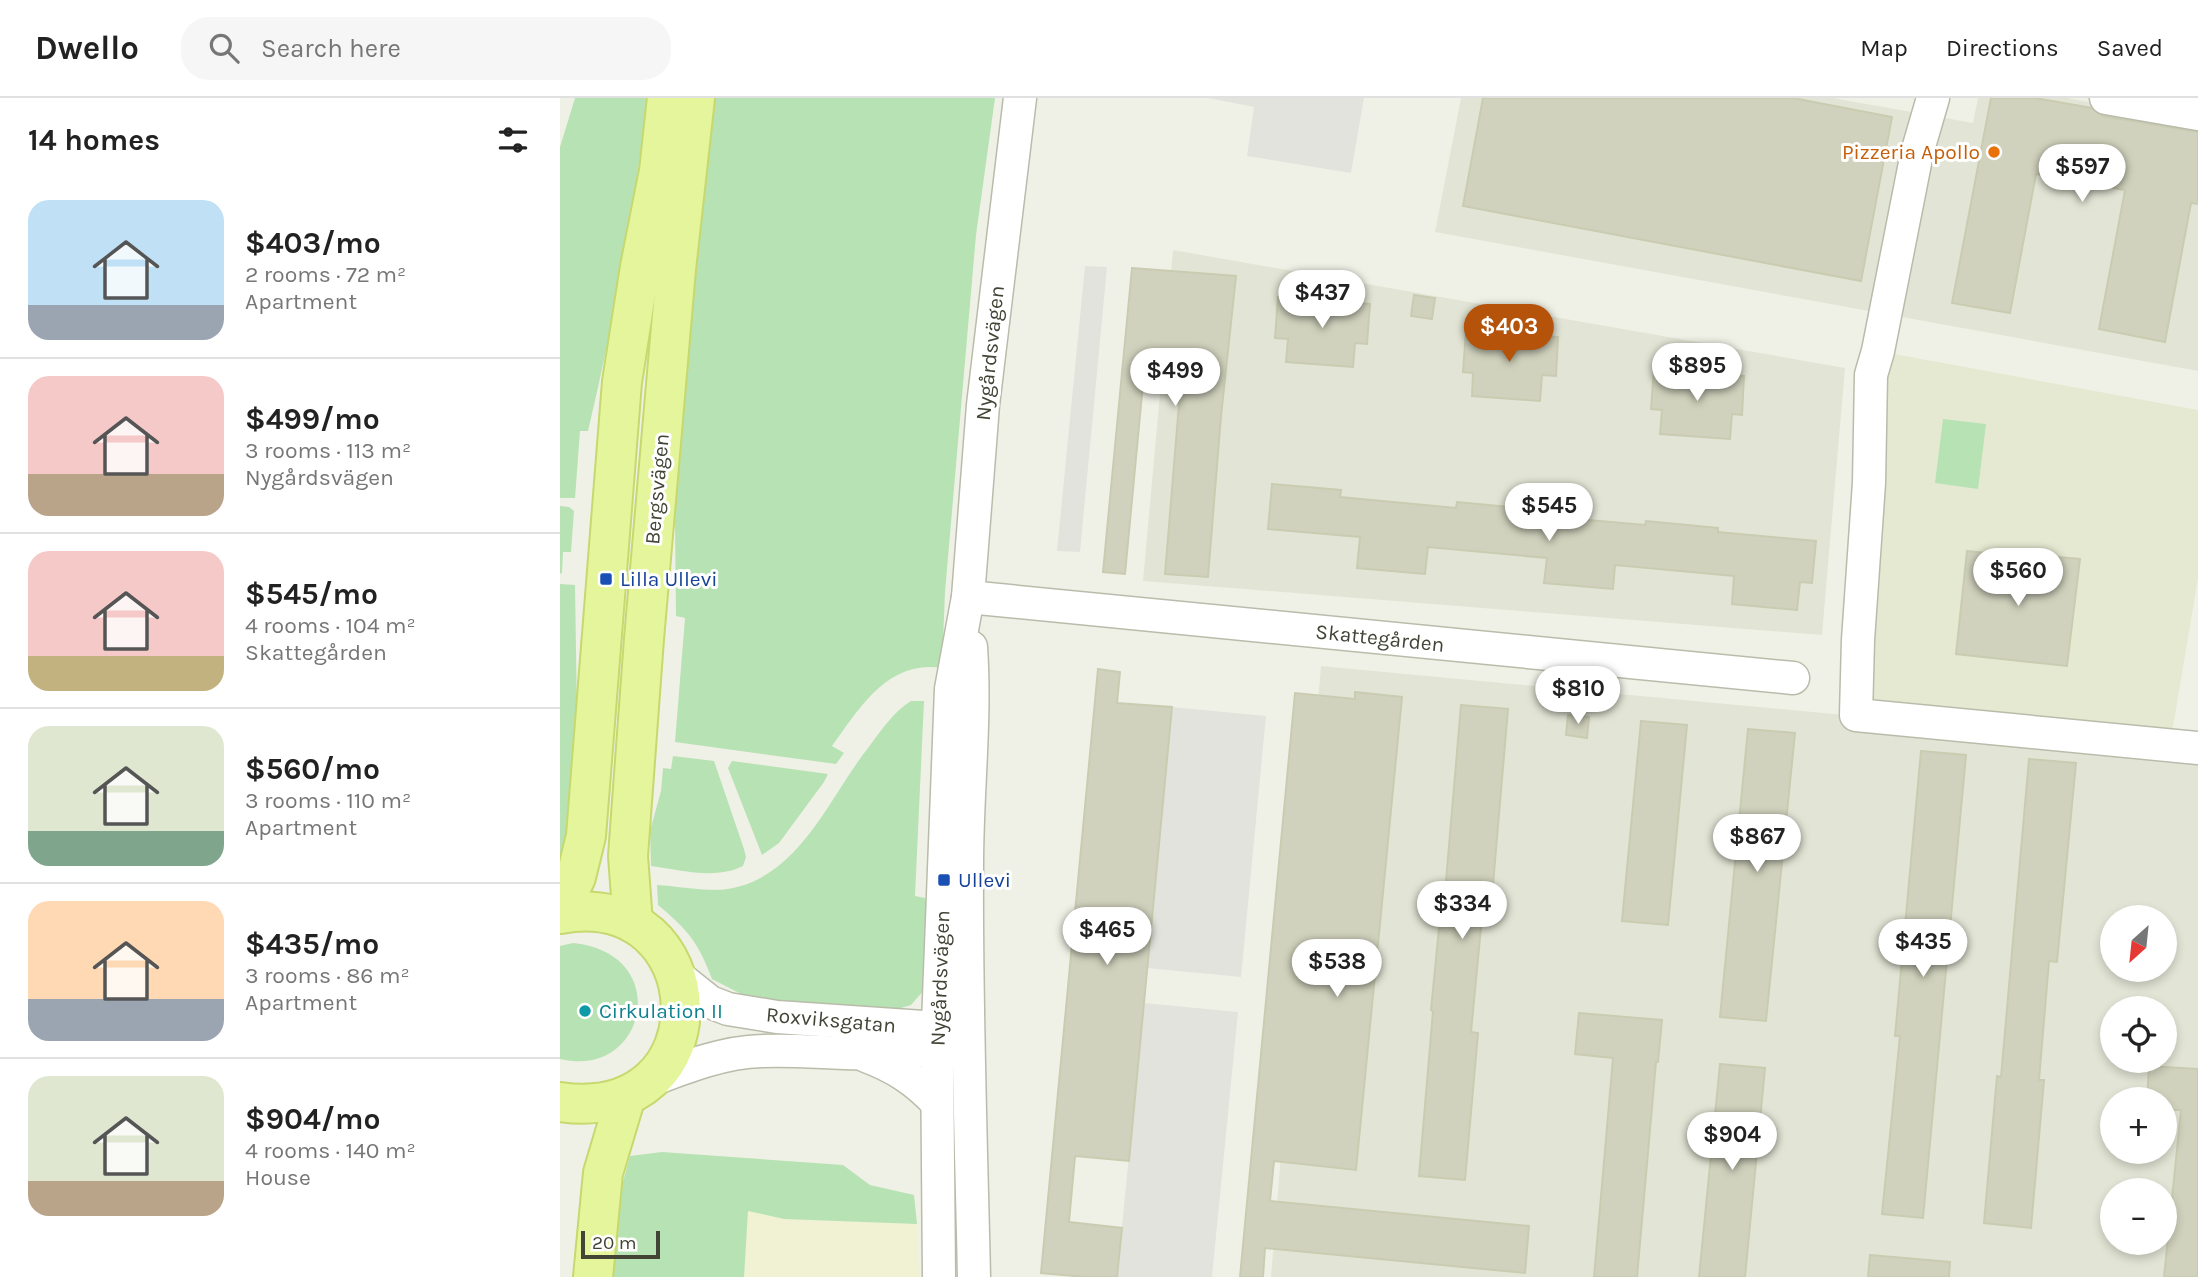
<!DOCTYPE html>
<meta charset="utf-8">
<style>
:root{--surface:#fff;--page:#f6f6f6;--text:#222;--muted:#767676;--line:#e0e0e0;--accent:#b45309}
body{margin:0;font-family:Karla,sans-serif;background:var(--page);color:var(--text);height:100vh;display:flex;flex-direction:column;font-size:26px;white-space:nowrap}
*{box-sizing:border-box;margin:0}
p{font-size:23px;color:var(--muted)}
.icon{flex:none;width:38px;height:38px;fill:none;stroke:currentColor;stroke-width:2;stroke-linecap:round;stroke-linejoin:round}
.map{position:relative;flex:1;overflow:hidden}
.side{display:flex;flex-direction:column;background:var(--surface);width:560px}
.side>*{flex:none}
.needle{width:46px;rotate:207deg}
.buttons{position:absolute;left:1540px;top:807px;display:grid;gap:14px}
.buttons a{display:grid;place-items:center;width:77px;height:77px;border-radius:50%;background:var(--surface);box-shadow:0 4px 10px #0003;font-size:35px}
.scale{position:absolute;left:21px;bottom:18px;width:79px;box-sizing:border-box;padding-left:7px;border:4px solid #434436;border-top:0;font-size:19px;line-height:24px;white-space:nowrap;color:#434436;-webkit-text-stroke:5px #fff;paint-order:stroke}
.price{position:absolute;translate:-50% -60px;padding:0 16px;border-radius:24px;background:#fff;color:#222;font-size:23px;line-height:46px;filter:drop-shadow(0 2px 4px #0008)}
.price::after{content:'';position:absolute;left:50%;top:42px;width:21px;height:16px;margin-left:-10px;background:inherit;clip-path:polygon(0 0,100% 0,50% 100%)}
.price.on{background:var(--accent);color:#fff}
ul{padding:0;list-style:none}
li{display:flex;align-items:center;gap:21px;height:175px;padding:0 28px}
li+li{border-top:2px solid var(--line)}
li span{display:grid;place-items:center;flex:none;width:196px;height:140px;border-radius:21px;color:#555}
li>.icon{margin-inline-start:auto}
span .icon{width:84px;height:84px;fill:#fffc;stroke-width:1}
li b{font-size:30px}
h2{display:flex;justify-content:space-between;align-items:center;height:84px;padding:0 28px;font-size:30px}
header{display:flex;align-items:center;gap:42px;box-sizing:border-box;height:98px;padding:0 35px;background:var(--surface);border-bottom:2px solid var(--line)}
header strong{font-size:33px}
nav{display:flex;gap:38px;margin-inline-start:auto;font-size:24px}
.search{width:490px;height:63px;background:var(--page);display:flex;align-items:center;gap:18px;box-sizing:border-box;padding:0 24px;border-radius:28px;color:var(--muted);font-size:26px}
main{display:flex;flex:1;min-height:0}
.map>svg:first-child{display:block}
.residential{fill:#e2e5d5;fill-rule:evenodd}
.commercial{fill:#f0f2d3}
.education{fill:#e5e9d1}
.green{fill:#b7e2b3}
.parking{fill:#e3e3de}
.building{fill:#d0d2bd;stroke:#caccb1;stroke-width:2}
.lines{fill:none;stroke-linecap:round;stroke-linejoin:round}
.minor-casing{stroke:#b9bcaa;stroke-width:35}
.major-casing{stroke:#c7d86e;stroke-width:42}
.minor{stroke:#fff;stroke-width:32}
.major{stroke:#e5f59c;stroke-width:38}
.food-dot{fill:#e8710a;stroke:#fff;stroke-width:2.5}
.transit-dot{fill:#1a4fb4;stroke:#fff;stroke-width:2.5}
.culture-dot{fill:#0f9aa8;stroke:#fff;stroke-width:2.5}
.labels{text-anchor:middle;dominant-baseline:central;stroke-width:6;stroke-linejoin:round;paint-order:stroke}
.food-label{font-size:21px;fill:#c56008;stroke:#fff;text-anchor:end}
.street-label{font-size:21px;fill:#434436;stroke:#fff}
.transit-label{font-size:21px;fill:#164399;stroke:#fff;text-anchor:start}
.culture-label{font-size:21px;fill:#0d838f;stroke:#fff;text-anchor:start}
</style>
<header>
<strong>Dwello</strong>
<div class="search"><svg class="icon" aria-label="search" viewBox="0 0 24 24"><circle cx="10" cy="10" r="6"/><path d="M15 15l6 6"/></svg>Search here</div>
<nav><a>Map</a><a>Directions</a><a>Saved</a></nav>
</header>
<main>
<section class="side">
<h2>14 homes<svg class="icon" aria-label="filters" viewBox="0 0 24 24"><path d="M4 7h16M4 17h16"/><circle cx="9" cy="7" r="2"/><circle cx="15" cy="17" r="2"/></svg></h2>
<ul>
<li><span style="background:linear-gradient(#bfe0f5 75%,#9aa5b1 0)"><svg class="icon" aria-label="home" viewBox="0 0 24 24"><path d="M3 11l9-7 9 7M6 9v11h12V9"/></svg></span><div><b>$403/mo</b><p>2 rooms · 72 m²</p><p>Apartment</p></div></li>
<li><span style="background:linear-gradient(#f6c9c9 70%,#b9a48a 0)"><svg class="icon" aria-label="home" viewBox="0 0 24 24"><path d="M3 11l9-7 9 7M6 9v11h12V9"/></svg></span><div><b>$499/mo</b><p>3 rooms · 113 m²</p><p>Nygårdsvägen</p></div></li>
<li><span style="background:linear-gradient(#f6c9c9 75%,#c2b280 0)"><svg class="icon" aria-label="home" viewBox="0 0 24 24"><path d="M3 11l9-7 9 7M6 9v11h12V9"/></svg></span><div><b>$545/mo</b><p>4 rooms · 104 m²</p><p>Skattegården</p></div></li>
<li><span style="background:linear-gradient(#dfe7d0 75%,#7fa58c 0)"><svg class="icon" aria-label="home" viewBox="0 0 24 24"><path d="M3 11l9-7 9 7M6 9v11h12V9"/></svg></span><div><b>$560/mo</b><p>3 rooms · 110 m²</p><p>Apartment</p></div></li>
<li><span style="background:linear-gradient(#ffd9b3 70%,#9aa5b1 0)"><svg class="icon" aria-label="home" viewBox="0 0 24 24"><path d="M3 11l9-7 9 7M6 9v11h12V9"/></svg></span><div><b>$435/mo</b><p>3 rooms · 86 m²</p><p>Apartment</p></div></li>
<li><span style="background:linear-gradient(#dfe7d0 75%,#b9a48a 0)"><svg class="icon" aria-label="home" viewBox="0 0 24 24"><path d="M3 11l9-7 9 7M6 9v11h12V9"/></svg></span><div><b>$904/mo</b><p>4 rooms · 140 m²</p><p>House</p></div></li>
</ul>
</section>
<div class="map">
<svg width="1638" height="1179" viewBox="0 0 1638 1179">
<rect width="100%" height="100%" fill="#f0f1e6"/>
<g class="residential">
<path d="M901,0H1273L1413,25L1418,0H1507L1638,24V273L875,134Z"/>
<path d="M613,152L1285,270L1262,537L583,483Z"/>
<path d="M761,568L1638,650V1179H711ZM1552,819H1605V872H1552ZM1552,910H1605V962H1552ZM1552,1001H1605V1054H1552ZM1552,1092H1605V1144H1552Z"/>
</g>
<path class="commercial" d="M188,1112L224,1121L357,1126L359,1179H184Z"/>
<path class="education" d="M1318,253L1638,312V480L1610,647L1296,617Z"/>
<g class="green">
<path d="M15,0H87C75,112 54,223 28,333H20L15,400H0V49Z"/>
<path d="M151,0H435L416,137L385,494L382,570C327,562 300,610 272,648L284,655L276,666L115,644L125,520L116,518L115,423L117,358Z"/>
<path d="M1383,321L1426,326L1418,391L1375,385Z"/>
<path d="M0,408L9,409L14,413L11,454H3L2,475L0,476Z"/>
<path d="M0,486L15,487L17,616L13,685L4,756L0,755Z"/>
<path d="M351,603H364L355,798L365,800L373,835L364,892L351,907L334,912L204,902L185,898L152,881C138,844 128,832 98,807L97,787C116,788 149,794 167,791C239,780 268,701 308,650C321,633 333,614 351,603Z"/>
<path d="M113,658L154,663L184,751L186,759L183,768C155,782 121,772 91,768L90,733L101,693L103,670L111,671Z"/>
<path d="M172,663L268,676L264,684L219,745L202,757L168,670Z"/>
<path d="M13,845C114,855 87,982 0,961V848Z"/>
<path d="M102,1054L283,1067L310,1087L354,1097L357,1126L224,1121L188,1113L184,1179H47L61,1091L70,1058Z"/>
</g>
<g class="parking">
<path d="M648,0H804L791,75L687,58L694,9Z"/>
<path d="M525,168L547,169L520,454L497,453Z"/>
<path d="M612,609L706,618L681,879L587,870Z"/>
<path d="M584,905L678,914L652,1179H557Z"/>
</g>
<g class="building">
<path d="M923,0H1233L1332,19L1301,183L903,108Z"/>
<path d="M1431,0H1475L1532,10L1543,18L1638,34V106L1631,105L1605,244L1539,231L1565,92L1476,76L1450,215L1392,205Z"/>
<path d="M572,170L676,178L661,318L648,479L605,476L623,258L586,254L565,476L543,474Z"/>
<path d="M854,197L875,200L872,221L851,218Z"/>
<path d="M718,199L810,206L807,246L795,245L793,269L726,264L728,241L715,240Z"/>
<path d="M906,233L998,239L996,278L982,277L980,303L912,298L913,275L903,274Z"/>
<path d="M1094,271L1184,278L1182,317L1172,316L1170,341L1100,336L1102,312L1091,311Z"/>
<path d="M712,386L781,392L780,399L896,410L897,404L972,411V417L1085,427L1086,423L1158,430V434L1256,443L1252,485L1240,484L1237,512L1172,506L1174,478L1055,467L1053,491L984,485L987,460L868,449L865,476L797,470L800,439L708,431Z"/>
<path d="M1407,453L1486,461V458L1520,461L1507,568L1396,556Z"/>
<path d="M538,571L560,574L557,605L612,609L569,1063L515,1058L509,1124L562,1130L557,1179H525L481,1175Z"/>
<path d="M795,594L842,599L796,1072L714,1063L710,1103L969,1128L965,1175L705,1150L703,1179H680L735,595L795,601Z"/>
<path d="M901,607L948,611L931,810L923,809L911,934L918,935L905,1082L859,1078L873,913L871,912L879,830H882Z"/>
<path d="M1008,617L1029,619L1027,640L1006,637Z"/>
<path d="M1081,623L1127,627L1108,827L1062,823Z"/>
<path d="M1188,631L1235,635L1206,923L1160,919Z"/>
<path d="M1361,653L1406,657L1363,1120L1322,1116L1340,938H1335Z"/>
<path d="M1469,661L1516,665L1497,864L1489,863L1479,982H1484L1471,1130L1424,1125L1437,978L1441,979Z"/>
<path d="M1019,915L1102,922L1098,964H1096L1077,1179H1034L1053,960L1015,956Z"/>
<path d="M1160,966L1205,970L1185,1179H1139Z"/>
<path d="M1589,968L1638,971V1179H1604L1621,1012H1605V1001H1587Z"/>
<path d="M1310,1157L1390,1164L1389,1179H1308Z"/>
</g>
<g class="lines">
<defs>
<g id="minor">
<path d="M1373,0L1357,55L1318,253L1311,277L1309,385L1298,542L1296,617L1638,650"/>
<path d="M1546,0L1638,16"/>
<path d="M408,499L1233,580"/>
<path d="M411,549C416,622 407,694 407,766C406,904 411,1041 414,1179"/>
<path d="M116,877L150,904L168,911L217,919L378,930L396,935"/>
<path d="M306,958C335,969 356,982 377,1005"/>
<path d="M89,983C125,969 163,954 202,953C259,950 342,966 394,943"/>
<path d="M379,1179L377,951L391,591L408,499L423,307L460,0"/>
</g>
<g id="major">
<path d="M0,812L16,779L26,738L62,284L80,169L99,73L107,0"/>
<path d="M0,816C156,787 166,1028 0,1004"/>
<path d="M73,825L68,758L84,541L116,171L135,0"/>
<path d="M33,1179L43,1075L66,998"/>
</g>
</defs>
<use href="#minor" class="minor-casing"/>
<use href="#major" class="major-casing"/>
<use href="#minor" class="minor"/>
<use href="#major" class="major"/>
</g>
<circle class="food-dot" cx="1434" cy="54" r="7"/>
<g class="transit-dot">
<rect x="39" y="474" width="14" height="14" rx="3.5"/>
<rect x="377" y="775" width="14" height="14" rx="3.5"/>
</g>
<circle class="culture-dot" cx="25" cy="913" r="7"/>
<g class="labels">
<g class="food-label">
<text x="1420" y="54">Pizzeria Apollo</text>
</g>
<g class="street-label">
<text transform="translate(430 255) rotate(-84)">Nygårdsvägen</text>
<text transform="translate(97 391) rotate(-85)">Bergsvägen</text>
<text transform="translate(820 540) rotate(6)">Skattegården</text>
<text transform="translate(380 880) rotate(-88)">Nygårdsvägen</text>
<text transform="translate(271 922) rotate(5)">Roxviksgatan</text>
</g>
<g class="transit-label">
<text x="60" y="481">Lilla Ullevi</text>
<text x="398" y="782">Ullevi</text>
</g>
<g class="culture-label">
<text x="39" y="913">Cirkulation II</text>
</g>
</g>
</svg>
<div class="buttons">
<a><svg class="needle" viewBox="-14 -14 28 28"><path d="M0-13l5 13h-10z" fill="#e53935"/><path d="M0 13l5-13h-10z" fill="#767676"/></svg></a>
<a><svg class="icon" aria-label="locate" viewBox="0 0 24 24"><circle cx="12" cy="12" r="6"/><path d="M12 2v4M12 18v4M2 12h4M18 12h4"/></svg></a>
<a>+</a>
<a>−</a>
</div>
<div class="scale">20 m</div>
<b class="price" style="left:1522px;top:106px">$597</b>
<b class="price" style="left:762px;top:232px">$437</b>
<b class="price on" style="left:949px;top:266px">$403</b>
<b class="price" style="left:1137px;top:305px">$895</b>
<b class="price" style="left:615px;top:310px">$499</b>
<b class="price" style="left:989px;top:445px">$545</b>
<b class="price" style="left:1458px;top:510px">$560</b>
<b class="price" style="left:1018px;top:628px">$810</b>
<b class="price" style="left:1197px;top:776px">$867</b>
<b class="price" style="left:902px;top:843px">$334</b>
<b class="price" style="left:547px;top:869px">$465</b>
<b class="price" style="left:1363px;top:881px">$435</b>
<b class="price" style="left:777px;top:901px">$538</b>
<b class="price" style="left:1172px;top:1074px">$904</b>
</div>
</main>
